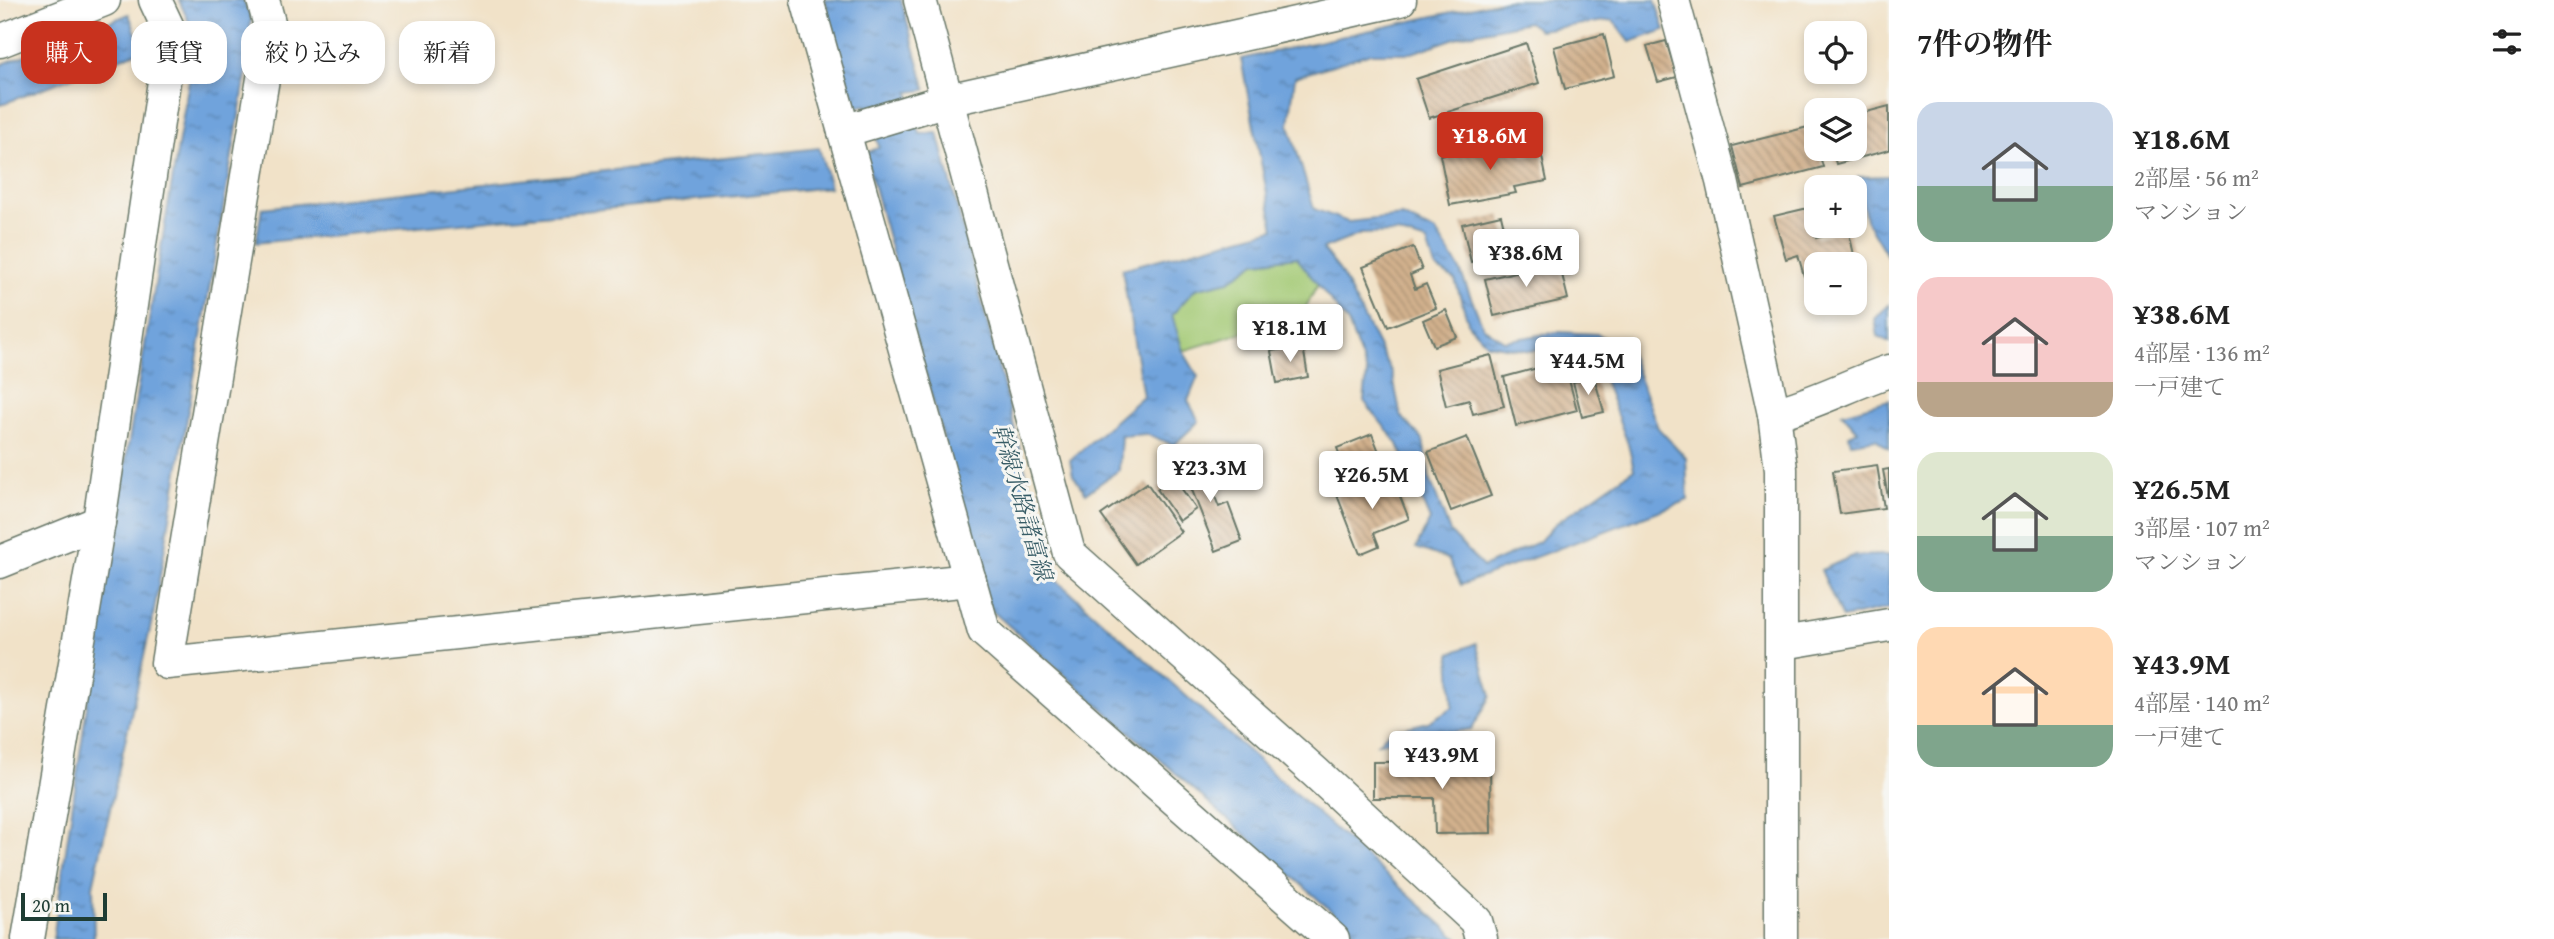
<!DOCTYPE html>
<html lang="ja">
<meta charset="utf-8">
<style>
:root{--surface:#fff;--page:#f2f2f2;--text:#222;--muted:#767676;--accent:#c8321e}
body{margin:0;font-family:"Gentium Book Plus","Noto Serif JP",serif;background:var(--page);color:var(--text);height:100vh;display:flex;flex-direction:column;font-size:26px;white-space:nowrap}
*{box-sizing:border-box;margin:0}
p{font-size:23px;color:var(--muted)}
.icon{flex:none;width:38px;height:38px;fill:none;stroke:currentColor;stroke-width:2;stroke-linecap:round;stroke-linejoin:round}
.map{position:relative;flex:1;overflow:hidden}
.panel{display:flex;flex-direction:column;background:var(--surface);width:665px}
.panel>*{flex:none}
.banner{position:absolute;left:21px;top:21px;width:665px;height:63px;display:flex;gap:14px}
.tools{position:absolute;left:1804px;top:21px;display:grid;gap:14px}
.tools a{display:grid;place-items:center;width:63px;height:63px;border-radius:14px;background:var(--surface);box-shadow:0 4px 10px #0003;font-size:35px}
.scale{position:absolute;left:21px;bottom:18px;width:86px;box-sizing:border-box;padding-left:7px;border:4px solid #1f3d34;border-top:0;font-size:19px;line-height:24px;white-space:nowrap;color:#1f3d34;-webkit-text-stroke:5px #f6f6f2;paint-order:stroke}
.price{position:absolute;translate:-50% -60px;padding:0 16px;border-radius:7px;background:#fff;color:#222;font-size:23px;line-height:46px;filter:drop-shadow(0 2px 4px #0008)}
.price::after{content:'';position:absolute;left:50%;top:42px;width:21px;height:16px;margin-left:-10px;background:inherit;clip-path:polygon(0 0,100% 0,50% 100%)}
.price.on{background:var(--accent);color:#fff}
ul{padding:0;list-style:none}
li{display:flex;align-items:center;gap:21px;height:175px;padding:0 28px}
li span{display:grid;place-items:center;flex:none;width:196px;height:140px;border-radius:21px;color:#555}
li>.icon{margin-inline-start:auto}
span .icon{width:84px;height:84px;fill:#fffc;stroke-width:1}
li b{font-size:30px}
h2{display:flex;justify-content:space-between;align-items:center;height:84px;padding:0 28px;font-size:30px}
.chip{padding:0 24px;border-radius:21px;background:var(--surface);box-shadow:0 4px 10px #0003;font-size:24px;line-height:63px}
.chip.on{background:var(--accent);color:#fff}
main{display:flex;flex:1;min-height:0}
.map>svg:first-child{display:block}
.green{fill:#a3c973;stroke:#618354;stroke-width:2}
.water{fill:url(#water-ripples);stroke:#487088;stroke-width:2;fill-rule:evenodd}
.building{fill:url(#building-back-hatch)}
.lines{fill:none;stroke-linecap:round;stroke-linejoin:round}
.minor-casing{stroke:#687768;stroke-width:35}
.minor{stroke:#fff;stroke-width:32}
.labels{text-anchor:middle;dominant-baseline:central;stroke-width:6;stroke-linejoin:round;paint-order:stroke}
.water-label{font-size:23px;font-style:italic;fill:#375c66;stroke:#f6f6f2}
</style>
<main>
<div class="map">
<svg width="1889" height="939" viewBox="0 0 1889 939">
<defs>
<pattern id="water-ripples" width="26" height="14" patternUnits="userSpaceOnUse" patternTransform="scale(1.75)"><rect width="26" height="14" fill="#70a3dc"/><path d="M2 4q2-2 4 0t4 0M15 11q2-2 4 0t4 0" fill="none" stroke="#5b86b3"/></pattern>
<pattern id="building-back-hatch" width="6" height="6" patternUnits="userSpaceOnUse" patternTransform="scale(1.75)"><rect width="6" height="6" fill="#d2b18d"/><path d="M-1 5l2 2M0 0l6 6M5-1l2 2" fill="none" stroke="#aa9174"/></pattern>
</defs>
<rect width="100%" height="100%" fill="#f6f6f2"/>
<filter id="ink" filterUnits="userSpaceOnUse"><feTurbulence type="fractalNoise" baseFrequency=".0143" numOctaves="2"/><feDisplacementMap in="SourceGraphic" scale="14" xChannelSelector="R" yChannelSelector="G"/><feConvolveMatrix kernelMatrix="1 2 1 2 8 2 1 2 1" color-interpolation-filters="sRGB"/></filter>
<filter id="wash" filterUnits="userSpaceOnUse"><feTurbulence type="fractalNoise" baseFrequency=".00686" numOctaves="4" result="noise"/><feDisplacementMap in="SourceGraphic" scale="28" xChannelSelector="R" yChannelSelector="G"/><feGaussianBlur stdDeviation="1.57" result="paint"/><feColorMatrix in="noise" values="0 0 0 0 0 0 0 0 0 0 0 0 0 0 0 0 0 1.4 0 .05"/><feComposite in="paint" operator="in"/></filter>
<g filter="url(#wash)">
<rect width="100%" height="100%" fill="#f1e2c8"/>
<path class="green" d="M1296,257L1319,283L1302,314L1183,351L1172,315L1195,289L1229,281L1256,262Z"/>
<g class="water">
<path d="M179,0H243L251,17L249,57L154,611L93,886L94,939H53L102,603L196,38Z"/>
<path d="M825,0H901L926,90L909,92L920,134L938,133L1053,577L1458,939H1363L990,609L865,154L879,147L866,105L855,107Z"/>
<path d="M1506,0H1655L1665,30L1630,42L1613,20L1539,30L1528,22L1464,35L1412,53H1371L1295,77L1289,125L1314,209L1348,222L1402,216L1436,232L1459,268L1483,327L1504,341L1558,332L1597,334L1629,351L1658,428L1686,458L1688,500L1461,585L1448,559L1416,548L1430,520L1398,444L1364,401L1367,373L1348,323L1296,257L1256,262L1229,281L1195,289L1172,315L1183,351L1198,376L1188,401L1199,421L1174,445L1146,434L1121,436L1119,470L1086,493L1073,475L1070,460L1143,396L1122,269L1274,229L1241,59ZM1397,233L1427,242L1435,267L1455,280L1469,325L1487,344L1531,351L1562,343L1593,351L1628,444L1634,469L1555,524L1539,542L1483,567L1450,532L1429,477L1423,440L1401,416L1392,373L1340,271L1323,249L1361,234Z"/>
<path d="M129,14L142,50L0,105V65Z"/>
<path d="M819,148L830,187L256,243L262,208Z"/>
<path d="M1889,176V259L1866,220L1858,177Z"/>
<path d="M1889,304V342L1878,336L1875,319Z"/>
<path d="M1889,400V449L1876,439L1851,443L1849,435L1858,431L1842,413Z"/>
<path d="M1889,555V608L1842,618L1821,570L1853,556Z"/>
<path d="M1476,643L1491,696L1472,729L1378,743L1389,732L1428,722L1453,707L1450,654Z"/>
</g>
<g id="blocks">
<g class="building">
<path d="M1604,34L1614,76L1565,89L1554,47Z"/>
<path d="M1666,41L1677,77L1658,82L1647,46Z"/>
<path d="M1526,43L1539,83L1429,118L1416,79Z"/>
<path d="M1889,106V150L1836,164L1832,149H1855V115Z"/>
<path d="M1812,126L1823,167L1743,188L1732,146Z"/>
<path d="M1520,140L1523,156L1541,152L1547,181L1514,187L1516,193L1450,205L1440,155Z"/>
<path d="M1808,208L1816,238L1848,229L1856,263L1816,264V273L1804,276L1798,255L1786,259L1774,216Z"/>
<path d="M1501,215L1510,253L1471,262L1462,224Z"/>
<path d="M1413,247L1422,270L1410,275L1415,289L1426,284L1436,308L1388,327L1363,267Z"/>
<path d="M1559,262L1568,299L1494,316L1485,279Z"/>
<path d="M1446,310L1457,337L1434,346L1423,320Z"/>
<path d="M1303,346L1308,377L1277,383L1271,351Z"/>
<path d="M1491,355L1504,406L1473,414L1469,400L1446,406L1437,369Z"/>
<path d="M1564,361L1577,410L1516,426L1504,377Z"/>
<path d="M1594,377L1604,412L1582,417L1573,382Z"/>
<path d="M1372,434L1385,467L1350,481L1337,448Z"/>
<path d="M1467,437L1491,496L1451,511L1428,452Z"/>
<path d="M1197,450L1219,507L1228,503L1242,541L1216,551L1179,457Z"/>
<path d="M1877,465L1884,508L1840,514L1833,471Z"/>
<path d="M1889,469V497H1888L1883,470Z"/>
<path d="M1391,474L1409,519L1374,533L1379,546L1360,554L1337,495Z"/>
<path d="M1174,478L1196,509L1179,521L1157,489Z"/>
<path d="M1147,483L1181,532L1136,564L1101,515Z"/>
<path d="M1490,761L1491,833L1435,834L1434,798H1373V762Z"/>
</g>
</g>
</g>
<g filter="url(#ink)">
<use href="#blocks" fill-opacity="0" stroke="#687768" stroke-width="2"/>
<g class="lines">
<defs>
<g id="minor">
<path d="M263,0L271,30L167,663L970,580"/>
<path d="M807,0L984,631L1333,939"/>
<path d="M920,0L1069,553L1316,773L1476,921L1481,939"/>
<path d="M1673,0L1722,181L1774,414L1781,469V939"/>
<path d="M0,41L104,0"/>
<path d="M844,131L947,100L1400,0"/>
<path d="M1774,414C1814,404 1850,384 1889,371"/>
<path d="M0,562L99,522"/>
<path d="M1783,643L1889,625"/>
<path d="M28,939L99,522L171,34L155,0"/>
</g>
</defs>
<use href="#minor" class="minor-casing"/>
<use href="#minor" class="minor"/>
</g>
</g>
<g class="labels">
<g class="water-label">
<text transform="translate(1023 502) rotate(74)">幹線水路諸富線</text>
</g>
</g>
</svg>
<div class="tools">
<a><svg class="icon" aria-label="locate" viewBox="0 0 24 24"><circle cx="12" cy="12" r="6"/><path d="M12 2v4M12 18v4M2 12h4M18 12h4"/></svg></a>
<a><svg class="icon" aria-label="layers" viewBox="0 0 24 24"><path d="M12 4l9 5-9 5-9-5zM3 14l9 5 9-5"/></svg></a>
<a>+</a>
<a>−</a>
</div>
<div class="scale">20 m</div>
<b class="price on" style="left:1490px;top:172px">¥18.6M</b>
<b class="price" style="left:1526px;top:289px">¥38.6M</b>
<b class="price" style="left:1290px;top:364px">¥18.1M</b>
<b class="price" style="left:1588px;top:397px">¥44.5M</b>
<b class="price" style="left:1210px;top:504px">¥23.3M</b>
<b class="price" style="left:1372px;top:511px">¥26.5M</b>
<b class="price" style="left:1442px;top:791px">¥43.9M</b>
<div class="banner">
<a class="chip on">購入</a>
<a class="chip">賃貸</a>
<a class="chip">絞り込み</a>
<a class="chip">新着</a>
</div>
</div>
<section class="panel">
<h2>7件の物件<svg class="icon" aria-label="filters" viewBox="0 0 24 24"><path d="M4 7h16M4 17h16"/><circle cx="9" cy="7" r="2"/><circle cx="15" cy="17" r="2"/></svg></h2>
<ul>
<li><span style="background:linear-gradient(#c9d6e8 60%,#7fa58c 0)"><svg class="icon" aria-label="home" viewBox="0 0 24 24"><path d="M3 11l9-7 9 7M6 9v11h12V9"/></svg></span><div><b>¥18.6M</b><p>2部屋 · 56 m²</p><p>マンション</p></div></li>
<li><span style="background:linear-gradient(#f6c9c9 75%,#b9a48a 0)"><svg class="icon" aria-label="home" viewBox="0 0 24 24"><path d="M3 11l9-7 9 7M6 9v11h12V9"/></svg></span><div><b>¥38.6M</b><p>4部屋 · 136 m²</p><p>一戸建て</p></div></li>
<li><span style="background:linear-gradient(#dfe7d0 60%,#7fa58c 0)"><svg class="icon" aria-label="home" viewBox="0 0 24 24"><path d="M3 11l9-7 9 7M6 9v11h12V9"/></svg></span><div><b>¥26.5M</b><p>3部屋 · 107 m²</p><p>マンション</p></div></li>
<li><span style="background:linear-gradient(#ffd9b3 70%,#7fa58c 0)"><svg class="icon" aria-label="home" viewBox="0 0 24 24"><path d="M3 11l9-7 9 7M6 9v11h12V9"/></svg></span><div><b>¥43.9M</b><p>4部屋 · 140 m²</p><p>一戸建て</p></div></li>
</ul>
</section>
</main>
